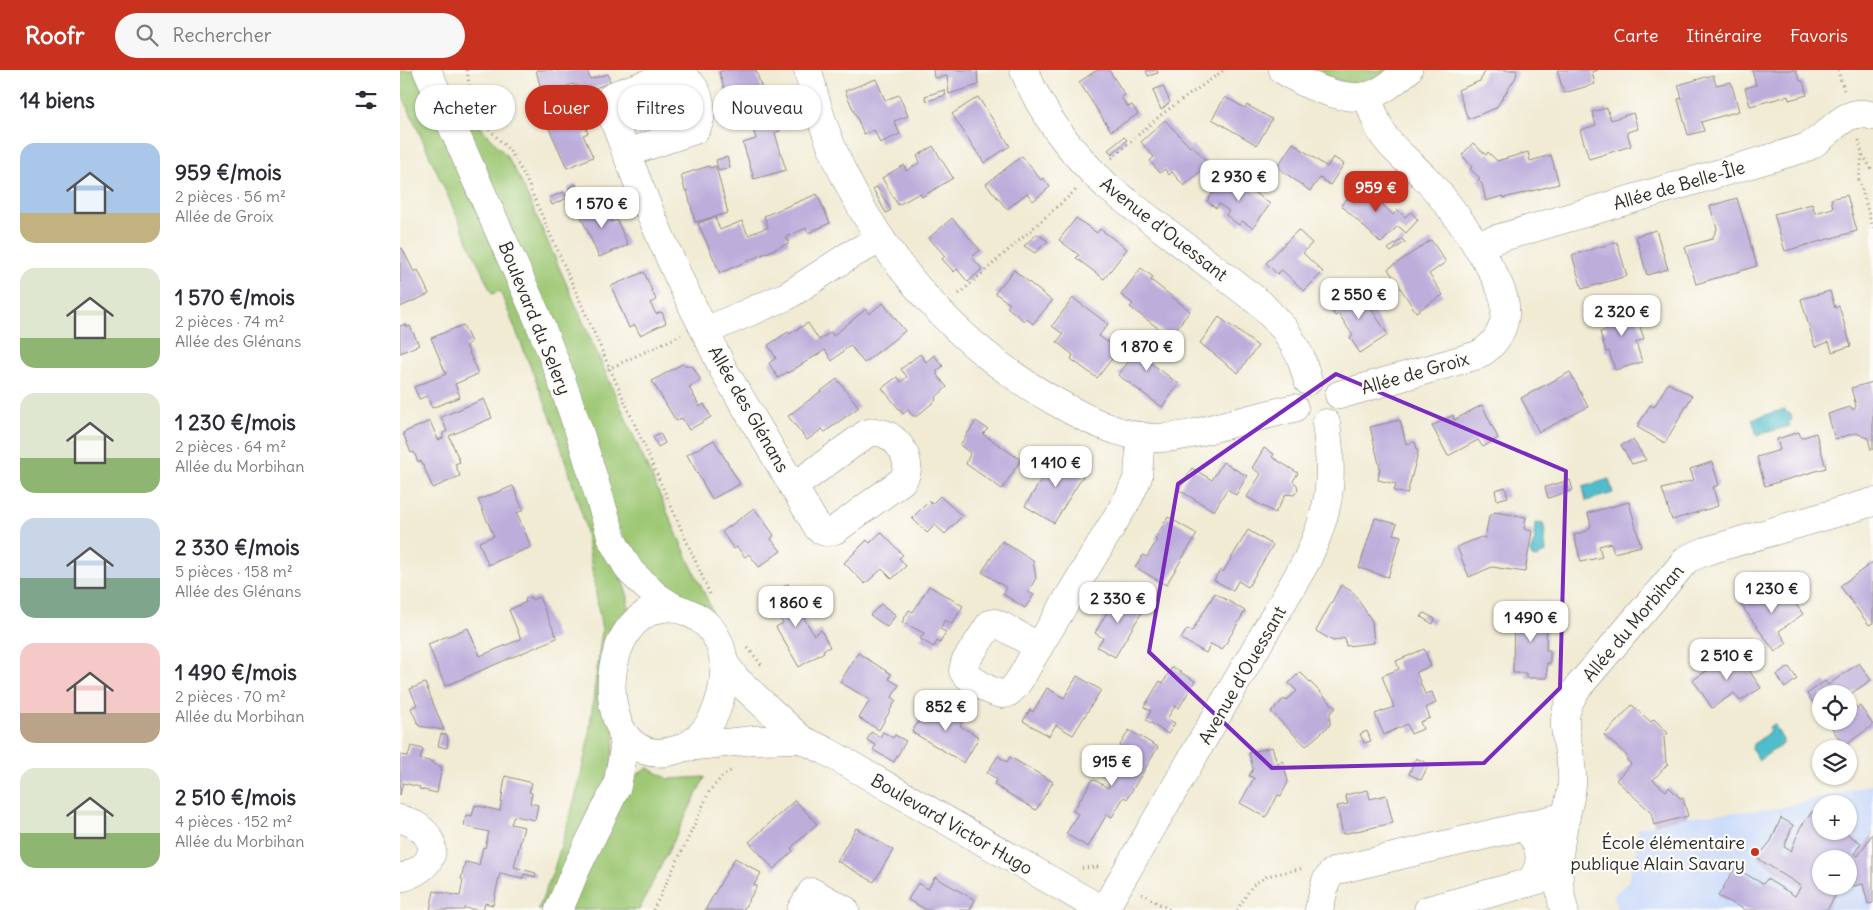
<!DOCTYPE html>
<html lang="fr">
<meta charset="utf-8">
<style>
:root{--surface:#fff;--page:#f7f7f7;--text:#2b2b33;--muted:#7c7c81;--accent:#c8321e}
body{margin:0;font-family:Delius,sans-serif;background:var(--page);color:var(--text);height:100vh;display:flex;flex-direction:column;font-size:19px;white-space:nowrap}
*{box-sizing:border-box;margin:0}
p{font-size:16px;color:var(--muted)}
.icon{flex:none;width:28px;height:28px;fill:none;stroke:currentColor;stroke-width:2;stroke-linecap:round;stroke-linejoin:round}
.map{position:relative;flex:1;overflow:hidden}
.side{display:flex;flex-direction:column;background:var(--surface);width:400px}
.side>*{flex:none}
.top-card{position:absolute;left:15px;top:15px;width:475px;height:45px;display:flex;gap:10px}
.fabs{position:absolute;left:1412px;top:615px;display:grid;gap:10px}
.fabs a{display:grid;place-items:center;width:45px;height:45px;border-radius:50%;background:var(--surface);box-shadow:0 1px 4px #0004;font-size:25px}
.price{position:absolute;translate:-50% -42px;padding:0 11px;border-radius:10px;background:#fff;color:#222;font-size:16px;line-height:32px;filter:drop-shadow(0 1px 2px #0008)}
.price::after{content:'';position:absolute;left:50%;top:30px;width:15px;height:11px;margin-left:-8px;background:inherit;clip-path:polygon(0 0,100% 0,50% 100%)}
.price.active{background:var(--accent);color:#fff}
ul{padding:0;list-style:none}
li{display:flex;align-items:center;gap:15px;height:125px;padding:0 20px}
li span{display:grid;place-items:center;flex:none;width:140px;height:100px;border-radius:15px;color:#555}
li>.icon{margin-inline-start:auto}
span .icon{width:60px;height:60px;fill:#fffc;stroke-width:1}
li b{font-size:21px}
h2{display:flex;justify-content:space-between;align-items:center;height:60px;padding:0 20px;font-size:21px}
.tag{padding:0 18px;border-radius:22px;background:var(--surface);box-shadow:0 1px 4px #0004;font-size:18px;line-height:45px}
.tag.active{background:var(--accent);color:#fff}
header{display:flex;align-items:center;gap:30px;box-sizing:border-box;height:70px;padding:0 25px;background:var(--accent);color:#fff}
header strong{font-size:24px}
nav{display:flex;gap:28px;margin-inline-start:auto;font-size:18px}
.search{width:350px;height:45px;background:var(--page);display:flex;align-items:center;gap:12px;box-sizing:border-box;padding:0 18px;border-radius:28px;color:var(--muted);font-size:19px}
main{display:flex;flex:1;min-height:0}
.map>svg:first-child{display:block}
.built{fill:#ccdbfa;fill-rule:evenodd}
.green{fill:#9ec874;stroke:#647a50}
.water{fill:#50bdcb;stroke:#3e747b}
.building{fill:#bcaddb}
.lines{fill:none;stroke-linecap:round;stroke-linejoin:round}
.minor-casing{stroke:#8e8b80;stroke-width:29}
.path{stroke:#8e8b80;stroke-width:3;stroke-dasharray:1 4;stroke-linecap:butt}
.minor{stroke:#fff;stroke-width:28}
.marked{fill:none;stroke:#7b2cbf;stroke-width:4;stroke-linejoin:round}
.poi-dot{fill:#c8321e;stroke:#fdfcf7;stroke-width:2}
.labels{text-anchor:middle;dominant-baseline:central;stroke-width:4.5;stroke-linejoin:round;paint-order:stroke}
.street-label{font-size:18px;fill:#2b2b2b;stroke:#fdfcf7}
.poi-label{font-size:18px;fill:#2b2b2b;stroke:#fdfcf7;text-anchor:end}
</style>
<header>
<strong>Roofr</strong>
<div class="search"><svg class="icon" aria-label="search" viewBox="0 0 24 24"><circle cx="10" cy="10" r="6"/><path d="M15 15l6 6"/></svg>Rechercher</div>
<nav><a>Carte</a><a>Itinéraire</a><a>Favoris</a></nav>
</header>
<main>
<section class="side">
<h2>14 biens<svg class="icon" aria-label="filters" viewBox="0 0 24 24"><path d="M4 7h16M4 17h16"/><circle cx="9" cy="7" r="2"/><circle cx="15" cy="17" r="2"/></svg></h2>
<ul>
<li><span style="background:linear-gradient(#a9c7e8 70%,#c2b280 0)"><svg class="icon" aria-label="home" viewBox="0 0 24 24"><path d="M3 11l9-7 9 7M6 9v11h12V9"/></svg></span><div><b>959 €/mois</b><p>2 pièces · 56 m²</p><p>Allée de Groix</p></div></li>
<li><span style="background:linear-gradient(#dfe7d0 70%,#8fb573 0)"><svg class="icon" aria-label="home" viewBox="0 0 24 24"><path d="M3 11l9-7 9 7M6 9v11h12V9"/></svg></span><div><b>1 570 €/mois</b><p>2 pièces · 74 m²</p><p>Allée des Glénans</p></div></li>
<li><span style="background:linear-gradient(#dfe7d0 65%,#8fb573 0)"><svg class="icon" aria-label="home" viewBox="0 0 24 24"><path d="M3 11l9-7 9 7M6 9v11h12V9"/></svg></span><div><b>1 230 €/mois</b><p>2 pièces · 64 m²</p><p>Allée du Morbihan</p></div></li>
<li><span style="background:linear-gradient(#c9d6e8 60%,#7fa58c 0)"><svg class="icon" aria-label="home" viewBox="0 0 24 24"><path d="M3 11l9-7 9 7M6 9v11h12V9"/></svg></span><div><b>2 330 €/mois</b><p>5 pièces · 158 m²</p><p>Allée des Glénans</p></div></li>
<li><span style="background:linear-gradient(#f6c9c9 70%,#b9a48a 0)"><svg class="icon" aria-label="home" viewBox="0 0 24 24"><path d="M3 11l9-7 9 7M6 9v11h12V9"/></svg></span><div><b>1 490 €/mois</b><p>2 pièces · 70 m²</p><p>Allée du Morbihan</p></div></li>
<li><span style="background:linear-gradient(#dfe7d0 65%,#8fb573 0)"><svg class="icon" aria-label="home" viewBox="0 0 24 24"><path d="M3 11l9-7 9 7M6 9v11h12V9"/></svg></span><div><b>2 510 €/mois</b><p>4 pièces · 152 m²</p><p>Allée du Morbihan</p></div></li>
</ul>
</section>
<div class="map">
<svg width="1473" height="840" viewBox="0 0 1473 840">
<rect width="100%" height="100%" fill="#fdfcf7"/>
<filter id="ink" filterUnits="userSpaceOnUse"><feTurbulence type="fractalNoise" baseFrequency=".02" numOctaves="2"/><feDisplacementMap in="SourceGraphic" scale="10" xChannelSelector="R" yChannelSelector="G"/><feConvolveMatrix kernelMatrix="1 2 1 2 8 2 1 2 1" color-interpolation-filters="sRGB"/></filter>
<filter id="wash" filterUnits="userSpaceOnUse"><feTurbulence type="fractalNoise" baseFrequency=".0096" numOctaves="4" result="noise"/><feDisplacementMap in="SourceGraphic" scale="20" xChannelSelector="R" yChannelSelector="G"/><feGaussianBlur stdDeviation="1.12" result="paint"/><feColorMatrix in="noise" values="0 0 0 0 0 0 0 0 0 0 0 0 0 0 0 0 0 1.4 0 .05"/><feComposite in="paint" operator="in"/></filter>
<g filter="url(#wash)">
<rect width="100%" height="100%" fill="#f1ebd4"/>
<path class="built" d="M1473,714V840H1217L1214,825L1228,812L1238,776V758L1283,747L1379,738ZM1421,734H1449V761H1421ZM1421,789H1449V816H1421Z"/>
<g class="green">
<path d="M0,0H14L134,267L228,527V541L225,549L211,706L186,747L148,840H138L154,799L178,718L188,672L202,560L184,451L155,358L100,221L92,224L0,20Z"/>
<path d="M898,0H995L968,18Z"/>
<path d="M78,54L106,85L120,109L288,489C292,498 313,538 312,544L280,529L237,492L219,458L65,55Z"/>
<path d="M248,698L269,709L305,707L239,840H169L227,719L235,706Z"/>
</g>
<g class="water">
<path d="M1385,339L1386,343H1390L1392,346L1391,351L1388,352L1390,356L1357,365L1352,349Z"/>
<path d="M1209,409L1213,423L1186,431L1183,417Z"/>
<path d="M1135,453L1144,454L1146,482L1136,488L1132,487L1130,482L1135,469L1134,465Z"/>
<path d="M1374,654L1383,670V674L1359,690L1352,679L1353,674L1368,664L1370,660L1369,657Z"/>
</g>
<g id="blocks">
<g class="building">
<path d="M136,0H187L190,9L208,4L210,13L180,23L178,15L174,16V14L142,23Z"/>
<path d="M324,0H356L367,36L333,46L319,2Z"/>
<path d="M533,0H577L578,15L549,24L547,6L534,8Z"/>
<path d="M697,0H709L725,25L721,27L728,37L732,35L738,44L711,61L679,12Z"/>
<path d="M750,0H757L758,3L748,6L746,1Z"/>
<path d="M1086,0H1117L1116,7L1096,38L1068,49L1058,20L1080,11Z"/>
<path d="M1157,0H1198L1192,2L1195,14L1164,23Z"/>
<path d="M1352,0H1396L1400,11H1403L1407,25L1389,30L1388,26L1350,36L1345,18L1356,15Z"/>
<path d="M1313,5L1316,15L1331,12L1339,41L1301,52L1304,61L1288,65L1278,29L1282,28L1278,15Z"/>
<path d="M476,9L485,30L499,25L508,46L494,51L500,64L480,73L474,60L464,64L445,21Z"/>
<path d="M763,16L770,32L761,40L753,20Z"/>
<path d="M544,20L546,25L527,31L525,26Z"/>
<path d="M167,27L171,38L176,35L188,63L183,65L193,87L167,98L139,36Z"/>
<path d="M578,27L610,76L584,93L552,44Z"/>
<path d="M825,27L845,38L847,35L872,49L857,75L812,49Z"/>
<path d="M1207,38L1211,50L1233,43L1238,59L1227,62L1231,76L1189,89L1180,60L1196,55L1192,42Z"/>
<path d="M374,44L380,61L375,63L386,100L354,109L343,73L356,69L350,51Z"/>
<path d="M765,50L790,77L792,75L809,94L784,116L772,102L769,105L765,99L760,103L750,91L754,87L741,72Z"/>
<path d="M724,67L727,70L712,84L708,80Z"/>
<path d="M893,73L927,97L933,87L944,94L930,115L920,108L910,121L877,97Z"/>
<path d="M1073,73L1086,85L1088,82L1097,91L1128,82L1130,91L1151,85L1159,114L1104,128L1103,126L1086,131L1082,114L1078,110L1080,108L1070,99L1072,97L1062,85Z"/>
<path d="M533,76L553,108L522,127L520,123L498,135L482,108L504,95L506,101L520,92L517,86Z"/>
<path d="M622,86L641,110L643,108L650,117L633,131L627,123L607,139L586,114Z"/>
<path d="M327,87L330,98L319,101L316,90Z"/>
<path d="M309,96L310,98L316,96L328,143L295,152L287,120L285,121L281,105Z"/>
<path d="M844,96L857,105L855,109L842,100Z"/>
<path d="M825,106L834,112L836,109L870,134L853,158L842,151L839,155L826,145L829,141L819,134L816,138L807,131Z"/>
<path d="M965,111L982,128L979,131L993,145L998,140L1005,147L1011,142L1018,150L1006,163L998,156L981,173L941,135Z"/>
<path d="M176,114L179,123L171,126L168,118Z"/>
<path d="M477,117L491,140L486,143L473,119Z"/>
<path d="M164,122L167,128L152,135L149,128Z"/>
<path d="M417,124L430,153L408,163L406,158L386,167L389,173L320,203L298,153L315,147L320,160L342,151L348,165L368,157L364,146Z"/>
<path d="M1447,125L1457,161L1385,181L1374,144L1412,134L1415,143L1433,138L1431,129Z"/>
<path d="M1337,128L1357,196L1296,214L1285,177L1312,169L1317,159L1310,136Z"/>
<path d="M202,129L212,152L217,150L228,175L199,187L178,140Z"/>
<path d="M552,148L580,180L572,187L582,199L568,212L557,199L554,202L542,189L545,186L529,168Z"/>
<path d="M676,148L697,163L700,159L727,179L704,209L676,188L679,185L659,170Z"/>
<path d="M898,160L912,173L903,183L923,202L904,221L882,200L877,204L866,193Z"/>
<path d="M1256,160L1268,199L1247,205L1236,166Z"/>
<path d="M637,164L648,171L635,183L624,176Z"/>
<path d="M1002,169L1005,172L991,182L988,179Z"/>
<path d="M1031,170L1046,192L1029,204L1043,225L1016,242L988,199Z"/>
<path d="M1217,172L1227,206L1182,219L1172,185Z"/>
<path d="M2,178L14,202L18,200L29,224L0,237V179Z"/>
<path d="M741,198L753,207L751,210L790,241L770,267L730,237L733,234L721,225Z"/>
<path d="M614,200L652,231L633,254L626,248L624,251L607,237L610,234L595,223Z"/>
<path d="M244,202L256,230L250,233L256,244L262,242L266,253L240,265L235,255L229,258L211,216Z"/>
<path d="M954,219L960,228L963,226L988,265L960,283L950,268L953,266L939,244L935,246L929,236Z"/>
<path d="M1430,221L1435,238L1439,236L1451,276L1432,282L1429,272L1415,277L1401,229Z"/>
<path d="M673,228L708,254L699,266L719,280L697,308L671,289L673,285L657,272L663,264L652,256Z"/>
<path d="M483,233L505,261L464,293L450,275L432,291L425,280L388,303L387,302L378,308L369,293L376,288L368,275L388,262L389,264L408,253L419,270L431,262L433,266L466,239L469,244Z"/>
<path d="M1233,235L1244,269L1236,272L1242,292L1215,300L1209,281L1206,282L1200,262L1207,260L1202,245Z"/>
<path d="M819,247L858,276L838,303L800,273Z"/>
<path d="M6,254L7,257L10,256L19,275L0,283V256Z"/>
<path d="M63,255L71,272L66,275L78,304L55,314L60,327L32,338L27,326L19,329L14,317L46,304L31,268Z"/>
<path d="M740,261L755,273L744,288L779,314L762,337L718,305L733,286L725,281Z"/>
<path d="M520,284L526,292L534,285L543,296L537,301V305L547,317L535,328L536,330L517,346H513L508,340L503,344L482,318L497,307L501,312L507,307L501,299Z"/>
<path d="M282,294L293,297L301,310L289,317L300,337L304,334L311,347L289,360L282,348L276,351L252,311Z"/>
<path d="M1170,302L1188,337L1139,362L1121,328Z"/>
<path d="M437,309L459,337L425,362L422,359L407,370L388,346Z"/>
<path d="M1473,312V379L1471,380L1468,368L1456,363L1435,369L1428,344L1450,337L1454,340L1456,336L1451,318Z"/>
<path d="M1268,313L1292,326L1265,373L1237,357L1250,335L1254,337Z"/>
<path d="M84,329L92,348L49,366L60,392L55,394L60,406L33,418L21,391L18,392L14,382L11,383L3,363L30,351L38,370L43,368V363L47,361L41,347Z"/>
<path d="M1082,335L1098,368L1083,377L1078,370L1048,386L1032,356L1053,345L1054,350Z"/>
<path d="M1000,350L1006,374L1015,372L1018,383L1007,424L994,421L996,414L978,410L980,398L970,357Z"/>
<path d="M576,351L588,359L583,364L621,390L602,419L566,394L570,383L560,375Z"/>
<path d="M1399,362L1401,368L1416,363L1426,398L1365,416L1357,387L1380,380L1377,369Z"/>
<path d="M260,363L265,373L258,377L253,367Z"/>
<path d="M314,370L340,414L312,429L287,385Z"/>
<path d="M1233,370L1246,390L1232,394L1221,375Z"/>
<path d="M864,378L874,384L872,387L898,403L893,411L897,415L898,420L894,425L886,424L875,443L847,427L861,404L852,398Z"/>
<path d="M667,385L688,398L654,453L625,436L654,389L662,394Z"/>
<path d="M823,392L847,406L836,425L827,419L814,441L779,420L792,398L812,410Z"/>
<path d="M1312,392L1319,415L1313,417L1318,436L1272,450L1262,419L1294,410L1290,399Z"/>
<path d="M1170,410L1173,420L1148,428L1145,417Z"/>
<path d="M113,416L123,440L117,443L131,477L88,495L79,472L94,466L78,430Z"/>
<path d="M1105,417L1108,427L1097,430L1095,420Z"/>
<path d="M540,426L562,446L545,464L535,455L527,463L512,448L529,431L532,434Z"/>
<path d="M1229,432L1241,476L1214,483L1211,473L1199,476L1202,487L1181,492L1174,465L1187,461L1191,456L1188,443Z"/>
<path d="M354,438L374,465L371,469L381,481L359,497L349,484L345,487L337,477L334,479L322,462Z"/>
<path d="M1095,442L1126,447L1124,459L1132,461L1125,502L1092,497L1069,507L1057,477L1081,467L1085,468L1089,446Z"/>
<path d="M768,447L797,464L766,515L735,497L743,485L747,487L757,470L755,469Z"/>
<path d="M975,448L997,454L993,464L1001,466L988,507L959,498Z"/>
<path d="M848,460L873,475L848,517L838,511L833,521L814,510L820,500L823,502Z"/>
<path d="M481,462L503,485L499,488L506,496L492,509L482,499L465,514L444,493L467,470L470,473Z"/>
<path d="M602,471L633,491L636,508L628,522L634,525L625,538L603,524L607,518L582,502Z"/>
<path d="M1473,492V553L1469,555L1440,516Z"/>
<path d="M1381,513L1403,544L1379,561L1387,573L1375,582L1339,532L1349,524L1354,532Z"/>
<path d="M388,514L394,524L391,526L414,565L421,560L430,577L423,580L424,582L399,597L376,557L383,553L367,526Z"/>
<path d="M941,515L953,522L972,551L974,573L946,576L945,568L933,571L916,561Z"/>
<path d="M529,516L563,536L552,554L545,550L540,559L546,562L540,573L537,571L534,577L520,569L524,563L502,552L509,540L513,542Z"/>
<path d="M719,522L745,537L715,587L697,577L703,568L695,563Z"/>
<path d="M815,523L845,541L822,580L811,574L806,583L781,569L787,559L792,561Z"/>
<path d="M130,527L132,530L139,527L157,568L45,616L28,574L68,558L80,586L121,569L109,540L126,532L125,529Z"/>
<path d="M481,534L496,545L487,557L470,545Z"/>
<path d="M1114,538H1147L1146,580H1150V593H1147V608H1126V603H1113Z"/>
<path d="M1024,543L1035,549L1033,554L1021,547Z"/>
<path d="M1024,579L1031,596L1016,602L1025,624L1032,622L1036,633L1026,638L1030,648L1020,652L1023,659L1011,664L1007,654L984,665L975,644L994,637L982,606L999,599L996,591Z"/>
<path d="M1336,581L1361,618L1340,631L1334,623L1312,638L1293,610Z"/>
<path d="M458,583L491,604L489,609L499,615L492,627L496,630L479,660L459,648L470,630L440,612Z"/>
<path d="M1459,593L1471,610L1449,625V624H1421V644L1407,624L1425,611L1428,615Z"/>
<path d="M772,597L795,611L779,638L775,636L767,649L775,653L768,664L746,650L751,641L744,637L760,611L763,613Z"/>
<path d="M1389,597L1397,609L1385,618L1377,605Z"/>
<path d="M900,602L936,638L930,643V655L906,676L871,642L884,629L886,631L897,621L889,613Z"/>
<path d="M677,606L701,620L673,665L656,655L649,666L623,651L630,640L633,642L647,618L664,628Z"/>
<path d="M25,613L44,660L19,656L11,638L17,635L10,619Z"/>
<path d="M1449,627L1457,638L1460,636L1473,655L1444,676L1427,651H1449Z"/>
<path d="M531,631L563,650L560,656L579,667L564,693L512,662Z"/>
<path d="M1232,635L1251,652L1254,649L1268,663L1264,667L1266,693L1268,694L1253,710L1266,721L1269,717L1280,728H1283L1288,746L1254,755L1251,742L1216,710L1231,694L1227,690L1226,685L1204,665Z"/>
<path d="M729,660L758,677L727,729L724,727L712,747L707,744L688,777L666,764L678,744L673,741L693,709L708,718L713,709L704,703Z"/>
<path d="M967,661L971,671L964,673L960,664Z"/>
<path d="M471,662L480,667L483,662L493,668L495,665L506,671L494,692L473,680L476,675L467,670Z"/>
<path d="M41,664L47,665L48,670L47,678L38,676Z"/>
<path d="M11,676L23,679L20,689L33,692V694L42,697L37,723L19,719L20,717L3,713L0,725V685L8,686Z"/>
<path d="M872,677L877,693L883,691L888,712L881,726L878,725L866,747L840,733L854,708L849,706L853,699L849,683Z"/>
<path d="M598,686L607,692L610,687L653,712L636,740L594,715L597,709L587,703Z"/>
<path d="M1016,688L1029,694L1021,710L1009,704Z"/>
<path d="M105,706L132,713L129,722L132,723L130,733L138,735L135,750L114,746L111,754L124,757L114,797L136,803L135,807L124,804L123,808L100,803L93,835L85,833L83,840L64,838V840H30L34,821L60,826L63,810L61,809L65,792L79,795L83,777L85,778L89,762L64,756L66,745L72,746L75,735L100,741Z"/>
<path d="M968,720L970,729L986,725L993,753L943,764L937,736L948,734L945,725Z"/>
<path d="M395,730L417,754L391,778L393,781L374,799L349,772Z"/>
<path d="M1412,742L1421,748V761H1442L1461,773L1454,784L1458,786L1473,763V833L1468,834L1463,814L1449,817V789H1421V816L1448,817L1439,819L1427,840H1346L1318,826L1335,798L1363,814L1367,809L1395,826L1401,816L1357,788L1371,771L1381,748L1393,755L1384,777L1391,781L1400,758Z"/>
<path d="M456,758L493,780L474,812L437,791Z"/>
<path d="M335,788L361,803L354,815L357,816L343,840H305Z"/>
<path d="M535,807L575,830L570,840H527L508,830L518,813L528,819Z"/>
</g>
</g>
</g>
<g filter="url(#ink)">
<use href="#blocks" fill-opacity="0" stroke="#8e8b80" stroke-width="1"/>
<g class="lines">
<defs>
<g id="minor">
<path d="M27,0L136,244L157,297L181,367L213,472L230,501L256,526L273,537"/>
<path d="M408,0C438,138 533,263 656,332C686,349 719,366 754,368C777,369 799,362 821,356C845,350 870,344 894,338"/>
<path d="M624,0C642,45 673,85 709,118L861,234L885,260L894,275L901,288L908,311"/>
<path d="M883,0C903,14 940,31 966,26C982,23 996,10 1008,0"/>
<path d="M226,83L295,60C308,42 298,10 276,4L217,24L211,28L208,34C236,111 267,188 305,261"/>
<path d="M1076,175L1405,78C1430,68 1442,35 1473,46"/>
<path d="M939,325L1078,285C1096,275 1107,257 1105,235C1101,203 1048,132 1025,108C1013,95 998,84 987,70C977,58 973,41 967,26"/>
<path d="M393,417L466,364C490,353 519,390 502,411L435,460C428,463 424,463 418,458L323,299L305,261L387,226L450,185L481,169"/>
<path d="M273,537C282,540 292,543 300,549C328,569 328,606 318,635C312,654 298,673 279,679C202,706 192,578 244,545C253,539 262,538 273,537Z"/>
<path d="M639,577L602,556L595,553L590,554L565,592L563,601C568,608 597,627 605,624C615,622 627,597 632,588C665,534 697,480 729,427L738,407L741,366"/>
<path d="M325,594L336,609L401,669L426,681L702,840"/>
<path d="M286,677L354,670L401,669"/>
<path d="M0,749C33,757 46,788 11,804C7,806 5,808 0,807"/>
<path d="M1122,757C1142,770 1146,796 1128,813"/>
<path d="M159,840L176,799L217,716L224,679L222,661"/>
<path d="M401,840L412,822L445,840"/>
<path d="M704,840L907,490C931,437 934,411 926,353"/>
<path d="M919,840L926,811L932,803L938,800L1166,746"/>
<path d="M1028,840L1157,805"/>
<path d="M1164,840C1155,805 1158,780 1166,745C1168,735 1171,726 1172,715C1175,675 1150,654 1179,616L1287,489L1306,481L1473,432"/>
</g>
</defs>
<use href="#minor" class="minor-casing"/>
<g class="path">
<path d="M67,0L71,29L84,54L110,81L124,105L310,524"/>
<path d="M1438,0L1444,21"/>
<path d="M1459,70L1462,84L1459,110L1473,158"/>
<path d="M1463,85L1473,102"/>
<path d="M712,88L762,44L824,0"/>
<path d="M559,224L676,120"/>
<path d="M208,299L281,265"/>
<path d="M348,578L363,597"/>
<path d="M682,798L697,797L700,799"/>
<path d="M742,824L770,840"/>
<path d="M253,840L287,771L310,720L322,707L333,699"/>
<path d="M837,840L852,816L867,806L904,798"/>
</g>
<use href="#minor" class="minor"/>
</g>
</g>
<path class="marked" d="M936,304L1166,401L1160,618L1084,693L872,698L749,582L778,414Z"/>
<circle class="poi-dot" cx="1355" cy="782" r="5"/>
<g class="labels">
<g class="street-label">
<text transform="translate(1279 115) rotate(-16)">Allée de Belle-Île</text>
<text transform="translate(764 159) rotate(38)">Avenue d'Ouessant</text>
<text transform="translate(135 248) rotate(68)">Boulevard du Selery</text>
<text transform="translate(1015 303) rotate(-16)">Allée de Groix</text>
<text transform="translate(349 339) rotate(60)">Allée des Glénans</text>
<text transform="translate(1233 553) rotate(-50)">Allée du Morbihan</text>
<text transform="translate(842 605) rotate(-60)">Avenue d'Ouessant</text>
<text transform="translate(552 754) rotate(30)">Boulevard Victor Hugo</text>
</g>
<g class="poi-label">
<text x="1345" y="772">École élémentaire<tspan x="1345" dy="21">publique Alain Savary</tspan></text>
</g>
</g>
</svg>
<div class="fabs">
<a><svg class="icon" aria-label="locate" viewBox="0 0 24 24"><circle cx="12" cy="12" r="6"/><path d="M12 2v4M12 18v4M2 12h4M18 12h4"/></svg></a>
<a><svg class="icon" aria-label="layers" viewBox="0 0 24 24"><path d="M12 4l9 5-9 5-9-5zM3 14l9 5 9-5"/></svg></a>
<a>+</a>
<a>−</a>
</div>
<b class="price" style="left:839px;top:132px">2 930 €</b>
<b class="price active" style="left:976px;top:143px">959 €</b>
<b class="price" style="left:202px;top:159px">1 570 €</b>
<b class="price" style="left:959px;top:250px">2 550 €</b>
<b class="price" style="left:1222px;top:267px">2 320 €</b>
<b class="price" style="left:747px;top:302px">1 870 €</b>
<b class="price" style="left:656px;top:418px">1 410 €</b>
<b class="price" style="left:1372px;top:544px">1 230 €</b>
<b class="price" style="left:718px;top:554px">2 330 €</b>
<b class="price" style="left:396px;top:558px">1 860 €</b>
<b class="price" style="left:1131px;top:573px">1 490 €</b>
<b class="price" style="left:1327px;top:611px">2 510 €</b>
<b class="price" style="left:546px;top:662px">852 €</b>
<b class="price" style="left:712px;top:717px">915 €</b>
<div class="top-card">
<a class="tag">Acheter</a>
<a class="tag active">Louer</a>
<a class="tag">Filtres</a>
<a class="tag">Nouveau</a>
</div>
</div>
</main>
